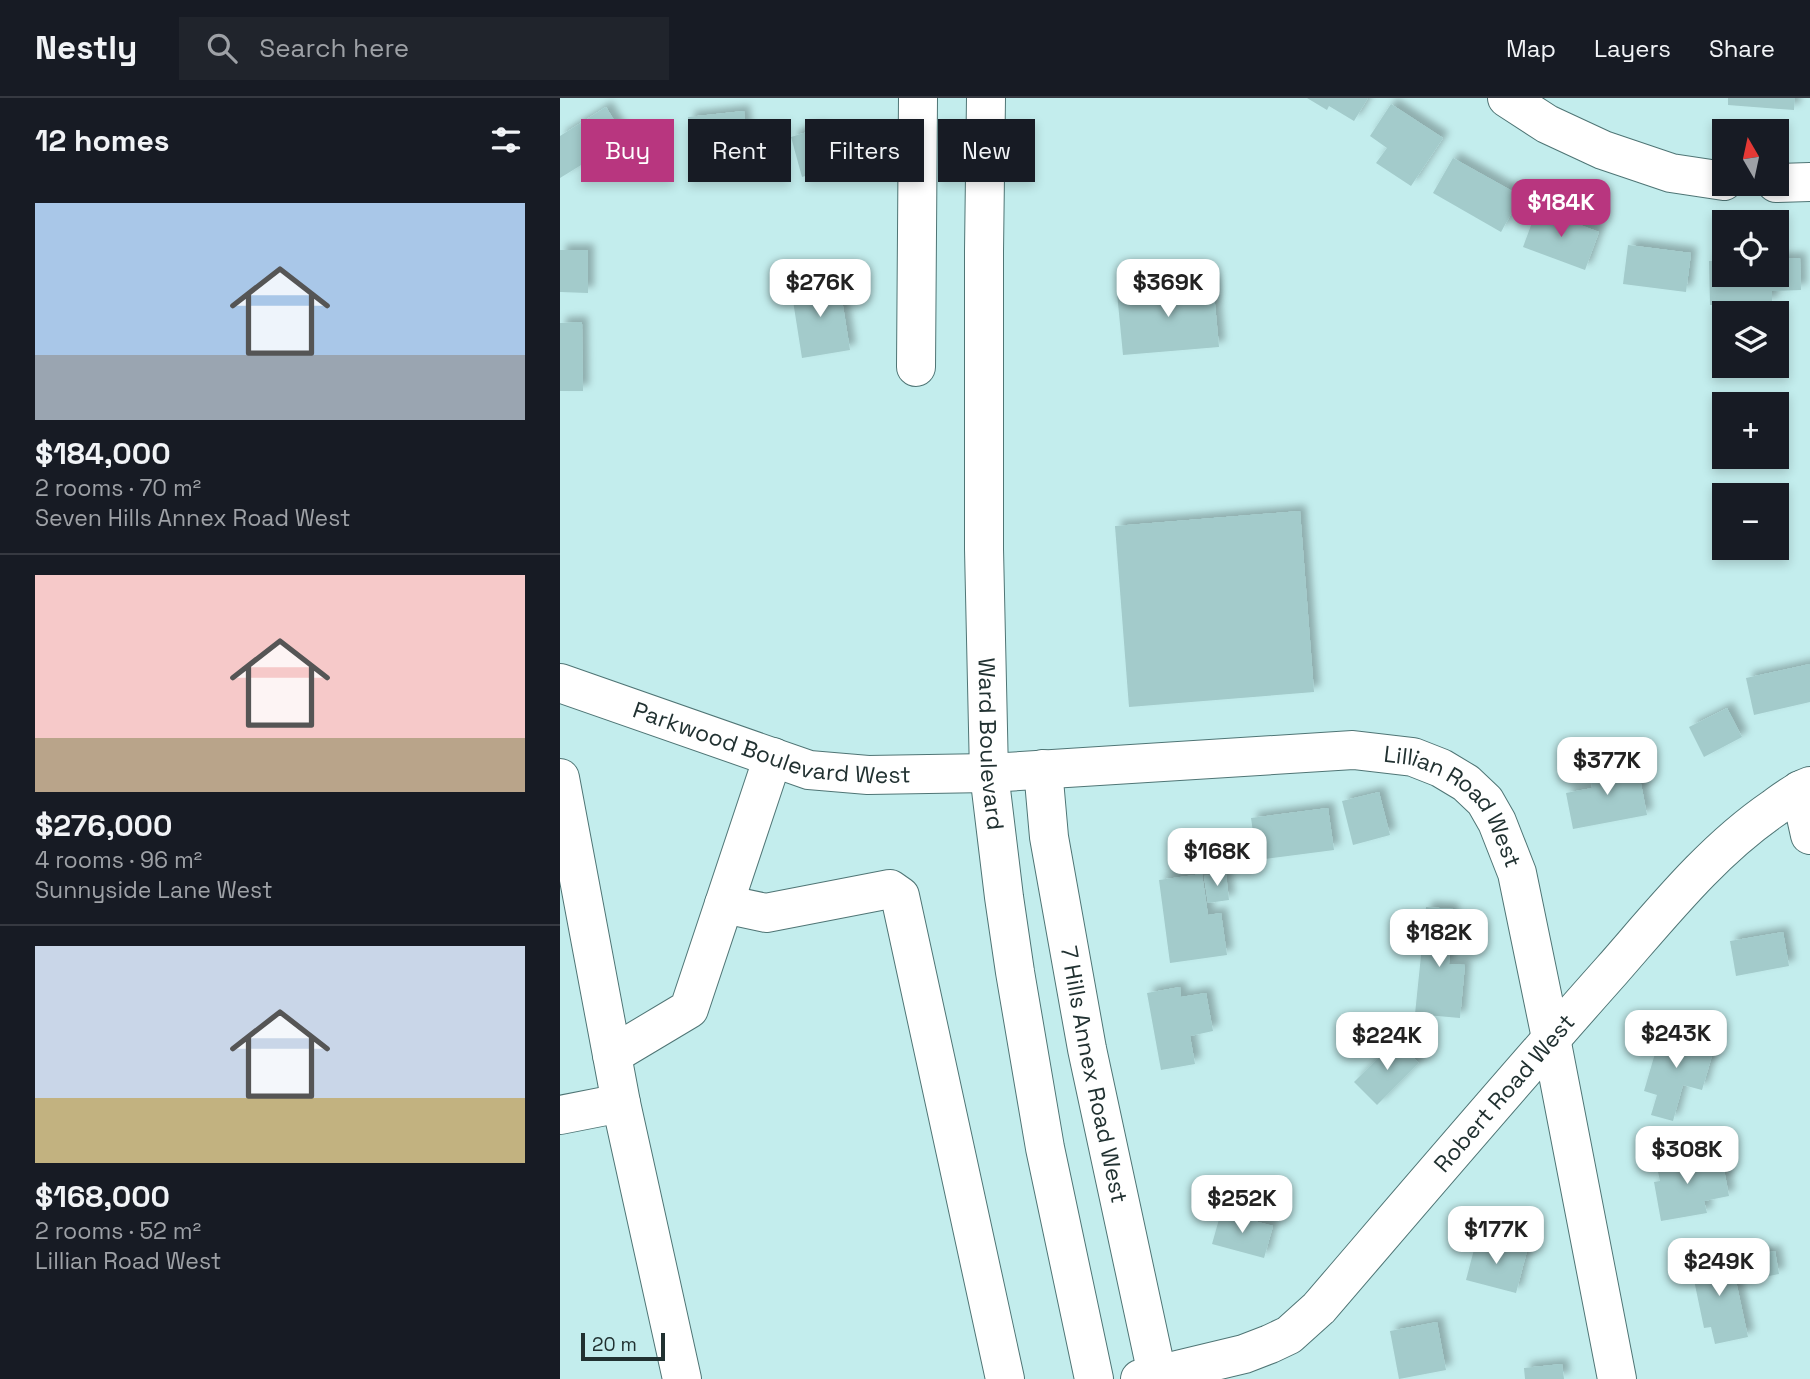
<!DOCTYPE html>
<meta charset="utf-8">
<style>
:root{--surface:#171b24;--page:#20242c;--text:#f1f3f6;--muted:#9ea1a6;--line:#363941;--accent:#b8367f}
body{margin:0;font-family:"Space Grotesk",sans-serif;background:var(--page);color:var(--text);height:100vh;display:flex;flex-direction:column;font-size:26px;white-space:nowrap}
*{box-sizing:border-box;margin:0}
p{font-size:23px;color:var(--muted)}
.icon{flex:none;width:38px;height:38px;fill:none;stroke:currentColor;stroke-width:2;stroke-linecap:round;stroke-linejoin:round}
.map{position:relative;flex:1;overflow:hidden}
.side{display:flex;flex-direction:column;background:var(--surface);width:560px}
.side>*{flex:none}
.guide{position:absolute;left:21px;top:21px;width:665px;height:63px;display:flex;gap:14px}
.needle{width:46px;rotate:351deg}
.tools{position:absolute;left:1152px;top:21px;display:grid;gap:14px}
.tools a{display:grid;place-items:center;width:77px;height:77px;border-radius:0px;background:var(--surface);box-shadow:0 4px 10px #0003;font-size:35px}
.scale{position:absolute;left:21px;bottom:18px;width:84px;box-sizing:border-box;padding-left:7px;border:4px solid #213131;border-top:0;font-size:19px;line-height:24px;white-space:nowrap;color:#213131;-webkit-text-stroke:5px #c3eded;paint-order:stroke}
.price{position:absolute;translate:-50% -60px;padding:0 16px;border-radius:14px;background:#fff;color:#222;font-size:23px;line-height:46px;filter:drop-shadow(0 2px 4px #0008)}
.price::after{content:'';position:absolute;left:50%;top:42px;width:21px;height:16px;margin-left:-10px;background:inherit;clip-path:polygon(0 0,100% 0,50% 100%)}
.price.on{background:var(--accent);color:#fff}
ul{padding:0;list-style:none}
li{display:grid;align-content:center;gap:14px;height:371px;padding:0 35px}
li+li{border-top:2px solid var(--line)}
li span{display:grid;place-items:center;height:217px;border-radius:0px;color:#555}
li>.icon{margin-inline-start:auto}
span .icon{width:126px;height:126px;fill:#fffc;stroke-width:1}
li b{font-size:30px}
h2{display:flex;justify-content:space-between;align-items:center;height:84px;padding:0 35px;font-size:30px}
.pill{padding:0 24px;border-radius:0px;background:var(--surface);box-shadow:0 4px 10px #0003;font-size:24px;line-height:63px}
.pill.on{background:var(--accent);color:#fff}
header{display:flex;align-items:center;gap:42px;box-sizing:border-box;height:98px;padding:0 35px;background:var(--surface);border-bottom:2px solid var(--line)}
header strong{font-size:33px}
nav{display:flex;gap:38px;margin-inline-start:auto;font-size:24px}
.search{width:490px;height:63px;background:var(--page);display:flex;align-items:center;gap:18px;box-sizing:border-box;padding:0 24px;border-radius:0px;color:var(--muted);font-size:26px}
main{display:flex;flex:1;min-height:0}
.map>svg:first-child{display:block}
.building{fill:#a3cbcb;filter:url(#shadow)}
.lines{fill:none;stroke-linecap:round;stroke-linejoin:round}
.minor-casing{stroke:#4f7575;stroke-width:40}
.major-casing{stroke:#4f7575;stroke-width:40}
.minor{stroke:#fff;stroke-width:38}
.major{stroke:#fff;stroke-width:38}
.labels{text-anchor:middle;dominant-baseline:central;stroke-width:5;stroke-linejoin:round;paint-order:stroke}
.street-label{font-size:23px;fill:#213131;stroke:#c3eded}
</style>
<header>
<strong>Nestly</strong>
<div class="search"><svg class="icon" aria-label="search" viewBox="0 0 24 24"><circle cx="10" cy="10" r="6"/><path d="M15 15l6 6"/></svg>Search here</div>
<nav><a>Map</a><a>Layers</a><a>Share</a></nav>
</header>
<main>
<section class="side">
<h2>12 homes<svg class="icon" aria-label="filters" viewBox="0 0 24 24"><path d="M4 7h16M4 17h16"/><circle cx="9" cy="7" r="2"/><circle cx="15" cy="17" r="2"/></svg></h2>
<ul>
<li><span style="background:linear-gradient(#a9c7e8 70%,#9aa5b1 0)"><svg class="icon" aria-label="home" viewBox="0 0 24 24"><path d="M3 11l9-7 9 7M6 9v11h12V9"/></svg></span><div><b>$184,000</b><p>2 rooms · 70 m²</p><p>Seven Hills Annex Road West</p></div></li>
<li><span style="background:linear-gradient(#f6c9c9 75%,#b9a48a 0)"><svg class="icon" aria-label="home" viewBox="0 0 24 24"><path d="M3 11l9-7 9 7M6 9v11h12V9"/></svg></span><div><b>$276,000</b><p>4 rooms · 96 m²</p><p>Sunnyside Lane West</p></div></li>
<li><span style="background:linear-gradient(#c9d6e8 70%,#c2b280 0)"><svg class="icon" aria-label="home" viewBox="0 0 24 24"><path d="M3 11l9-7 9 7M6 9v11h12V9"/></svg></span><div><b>$168,000</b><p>2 rooms · 52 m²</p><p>Lillian Road West</p></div></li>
</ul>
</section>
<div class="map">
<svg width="1250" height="1281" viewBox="0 0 1250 1281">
<defs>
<filter id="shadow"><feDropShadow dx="6" dy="-6" stdDeviation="3.5" flood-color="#0004"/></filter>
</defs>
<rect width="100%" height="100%" fill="#c3eded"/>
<g class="building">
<path d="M747,0H808L794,23L769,8L767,12Z"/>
<path d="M1168,0H1235L1234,12L1168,7Z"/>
<path d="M831,6L883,40L851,88L816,65L827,50L810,38Z"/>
<path d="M46,9L65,40L0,80V38Z"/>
<path d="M184,13L188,51L132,57L128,19Z"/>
<path d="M260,30L271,70L242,79L231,39Z"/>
<path d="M893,60L961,98L941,134L873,95Z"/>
<path d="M977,111L1039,134L1025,172L963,149Z"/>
<path d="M1068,147L1131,155L1126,194L1063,186Z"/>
<path d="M0,152H28V195L0,194Z"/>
<path d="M1240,160L1241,192L1212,193V205L1150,207L1149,163H1164V177H1216V161Z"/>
<path d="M279,183L290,252L242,260L231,190Z"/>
<path d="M653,185L659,249L563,257L557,195Z"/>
<path d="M22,224L23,293H0V225Z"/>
<path d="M740,413L754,594L569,609L555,428Z"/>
<path d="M1250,566V604L1194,617L1186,580Z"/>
<path d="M1167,610L1182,639L1144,659L1129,629Z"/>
<path d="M1053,659L1057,679L1079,675L1087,717L1013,731L1006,695L1032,690L1028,664Z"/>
<path d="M819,694L830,737L793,747L782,703Z"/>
<path d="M768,710L774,752L697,762L691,720Z"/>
<path d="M642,776L648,817L661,815L667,857L610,865L599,782Z"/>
<path d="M666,776L669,802L648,805L644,778Z"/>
<path d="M866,809L893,811L889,866L905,867L900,920L855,916Z"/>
<path d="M1223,834L1229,868L1176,878L1170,843Z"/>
<path d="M620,889L621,899L646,895L653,933L630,938L635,966L601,972L587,895Z"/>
<path d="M1128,926L1143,930L1137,954L1152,958L1142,992L1123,987L1113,1023L1091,1017L1097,997L1084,993L1101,935L1123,941Z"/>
<path d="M836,942L859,965L817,1007L794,984Z"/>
<path d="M1133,1053L1137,1071L1163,1066L1169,1098L1144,1103L1147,1115L1101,1123L1094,1084L1100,1083L1095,1060Z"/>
<path d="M661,1114L713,1128L704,1160L652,1146Z"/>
<path d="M917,1140L967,1153L956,1195L906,1182Z"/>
<path d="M1215,1153L1219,1176L1189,1182L1185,1159Z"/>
<path d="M1170,1155L1188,1239L1155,1246L1151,1229L1144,1230L1130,1163Z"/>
<path d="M877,1224L886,1272L839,1281L830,1233Z"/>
<path d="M1002,1266L1004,1281H965L964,1270Z"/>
</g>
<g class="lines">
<defs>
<g id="minor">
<path d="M947,0L987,26L1043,52L1111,75L1164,83"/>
<path d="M1216,85L1250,84"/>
<path d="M356,269L358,0"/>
<path id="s1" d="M0,585L249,672L308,677L429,675L793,652L853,659L881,670L906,685L925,703L937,724L957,775L991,940L1057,1281"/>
<path id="s2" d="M483,671L489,739L527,951L598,1281"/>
<path d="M0,680L61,1005L0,1017"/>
<path d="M1240,692L1250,737"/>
<path d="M164,806L206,815L330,791L340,798L445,1281"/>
<path d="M52,957L129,911L213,659"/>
<path d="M61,1005L122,1281"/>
<path id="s3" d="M580,1281L684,1256L710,1246L729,1237L759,1210C856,1097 953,983 1052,872C1102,815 1151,753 1214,710C1225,702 1236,693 1250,688"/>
</g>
<g id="major">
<path id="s4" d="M426,0L424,153V451L429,675L444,799L455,874L485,1050L534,1281"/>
</g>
</defs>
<use href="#minor" class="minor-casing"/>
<use href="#major" class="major-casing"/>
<use href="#minor" class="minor"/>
<use href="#major" class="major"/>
</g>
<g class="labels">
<g class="street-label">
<text stroke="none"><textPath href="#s1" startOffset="222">Parkwood Boulevard West</textPath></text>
<text stroke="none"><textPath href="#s4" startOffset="646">Ward Boulevard</textPath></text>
<text stroke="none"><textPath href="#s1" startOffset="933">Lillian Road West</textPath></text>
<text stroke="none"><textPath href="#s2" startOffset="310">7 Hills Annex Road West</textPath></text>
<text stroke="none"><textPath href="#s3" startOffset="480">Robert Road West</textPath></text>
</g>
</g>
</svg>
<div class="tools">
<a><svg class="needle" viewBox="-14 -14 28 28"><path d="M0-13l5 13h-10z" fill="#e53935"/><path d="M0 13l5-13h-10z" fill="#9ea1a6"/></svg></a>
<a><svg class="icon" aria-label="locate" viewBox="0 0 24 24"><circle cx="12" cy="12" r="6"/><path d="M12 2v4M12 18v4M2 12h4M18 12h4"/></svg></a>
<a><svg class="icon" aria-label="layers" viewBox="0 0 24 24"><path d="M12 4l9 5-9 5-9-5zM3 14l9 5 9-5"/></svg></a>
<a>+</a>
<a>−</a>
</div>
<div class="scale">20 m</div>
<b class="price on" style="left:1001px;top:141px">$184K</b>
<b class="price" style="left:260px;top:221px">$276K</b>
<b class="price" style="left:608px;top:221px">$369K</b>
<b class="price" style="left:1047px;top:699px">$377K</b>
<b class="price" style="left:657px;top:790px">$168K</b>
<b class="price" style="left:879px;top:871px">$182K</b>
<b class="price" style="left:1116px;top:972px">$243K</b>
<b class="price" style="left:827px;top:974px">$224K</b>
<b class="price" style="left:1127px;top:1088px">$308K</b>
<b class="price" style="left:682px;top:1137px">$252K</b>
<b class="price" style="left:936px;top:1168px">$177K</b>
<b class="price" style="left:1159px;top:1200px">$249K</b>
<div class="guide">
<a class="pill on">Buy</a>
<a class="pill">Rent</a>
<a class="pill">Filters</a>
<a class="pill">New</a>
</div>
</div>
</main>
